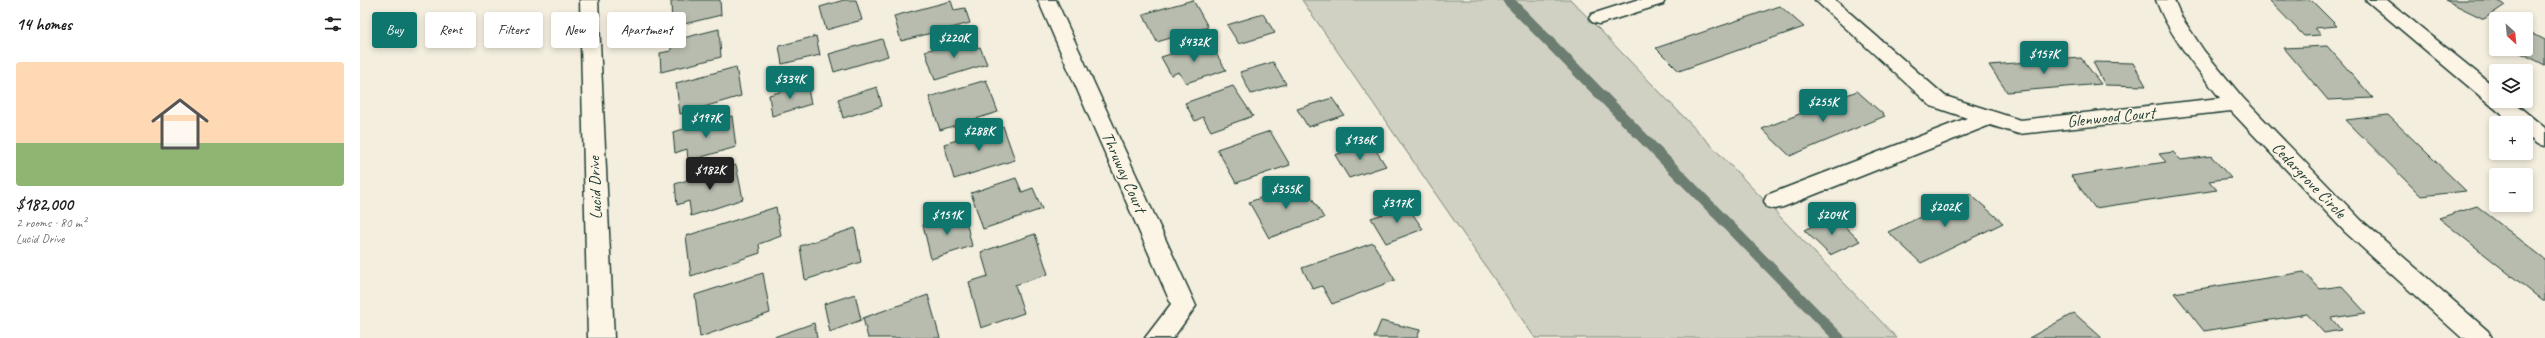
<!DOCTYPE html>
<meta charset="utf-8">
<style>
:root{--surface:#fff;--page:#f2f2f2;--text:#222;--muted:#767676;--accent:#0f766e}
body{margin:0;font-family:Caveat,sans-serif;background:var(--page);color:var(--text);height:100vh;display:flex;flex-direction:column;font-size:15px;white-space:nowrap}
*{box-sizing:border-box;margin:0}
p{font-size:13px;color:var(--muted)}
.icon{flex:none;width:22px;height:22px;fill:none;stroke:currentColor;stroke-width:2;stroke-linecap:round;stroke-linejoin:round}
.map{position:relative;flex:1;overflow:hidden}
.sheet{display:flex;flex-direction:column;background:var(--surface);width:360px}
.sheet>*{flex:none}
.hud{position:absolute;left:12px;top:12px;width:380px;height:36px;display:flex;gap:8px}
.needle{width:26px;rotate:153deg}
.buttons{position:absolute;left:2129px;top:12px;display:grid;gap:8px}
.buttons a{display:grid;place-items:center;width:44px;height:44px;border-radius:4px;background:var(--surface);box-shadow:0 2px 6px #0003;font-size:20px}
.price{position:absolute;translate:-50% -34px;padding:0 9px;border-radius:4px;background:var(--accent);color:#fff;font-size:13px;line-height:26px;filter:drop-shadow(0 1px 2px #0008)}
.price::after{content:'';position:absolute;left:50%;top:24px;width:12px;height:9px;margin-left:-6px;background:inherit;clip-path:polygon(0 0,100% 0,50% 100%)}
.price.active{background:#222;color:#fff}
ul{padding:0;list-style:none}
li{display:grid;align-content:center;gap:8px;height:212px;padding:0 16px}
li span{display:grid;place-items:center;height:124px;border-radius:4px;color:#555}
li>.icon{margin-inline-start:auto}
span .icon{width:72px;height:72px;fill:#fffc;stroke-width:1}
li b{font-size:17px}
h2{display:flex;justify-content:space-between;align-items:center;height:48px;padding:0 16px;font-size:17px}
.tag{padding:0 14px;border-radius:4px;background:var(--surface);box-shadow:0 2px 6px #0003;font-size:14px;line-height:36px}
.tag.active{background:var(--accent);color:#fff}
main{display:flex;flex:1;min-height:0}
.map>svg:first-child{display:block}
.green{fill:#d0d1c2;stroke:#78877b}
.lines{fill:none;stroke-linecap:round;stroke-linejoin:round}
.stream{stroke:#6c7d72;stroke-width:11}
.building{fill:#b8bcae;stroke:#1f3d34}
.minor-casing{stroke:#1f3d34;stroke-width:3}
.minor{fill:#fcf5e5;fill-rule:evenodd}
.labels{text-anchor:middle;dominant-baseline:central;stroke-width:3;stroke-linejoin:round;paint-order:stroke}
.street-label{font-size:17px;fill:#1f3d34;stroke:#fcf5e5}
</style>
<main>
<section class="sheet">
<h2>14 homes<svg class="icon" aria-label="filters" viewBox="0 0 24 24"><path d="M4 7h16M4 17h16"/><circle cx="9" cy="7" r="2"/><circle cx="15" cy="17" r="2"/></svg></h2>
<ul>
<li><span style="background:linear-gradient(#ffd9b3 65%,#8fb573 0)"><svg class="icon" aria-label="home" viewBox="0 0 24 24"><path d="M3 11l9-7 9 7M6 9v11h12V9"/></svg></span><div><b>$182,000</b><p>2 rooms · 80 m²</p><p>Lucid Drive</p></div></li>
</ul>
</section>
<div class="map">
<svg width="2185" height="338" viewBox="0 0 2185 338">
<rect width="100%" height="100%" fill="#f3eede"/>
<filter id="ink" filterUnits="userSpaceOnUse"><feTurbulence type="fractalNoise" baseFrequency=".025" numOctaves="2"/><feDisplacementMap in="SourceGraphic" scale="8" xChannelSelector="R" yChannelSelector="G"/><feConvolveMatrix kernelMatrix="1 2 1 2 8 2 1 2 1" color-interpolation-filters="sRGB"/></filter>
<g filter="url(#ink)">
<path class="green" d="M942,0H1211L1537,338H1175Z"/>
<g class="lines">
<path class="stream" d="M1148,0L1479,338"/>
</g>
<g class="building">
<path d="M316,0H360L361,15L312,27L311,1Z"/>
<path d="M484,0H496L502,20L466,30L460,7Z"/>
<path d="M833,0L848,27L797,42L783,14Z"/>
<path d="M1909,0H1951L1977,26L1955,28L1961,35L1944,36Z"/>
<path d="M2085,0H2135L2145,5L2124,19Z"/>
<path d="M591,1L594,10L605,8L610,23L541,41L534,16Z"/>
<path d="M1420,6L1444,27L1319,71L1296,48Z"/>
<path d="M903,14L915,33L879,44L867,25Z"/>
<path d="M359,29L361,57L301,72L300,53L311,51V41Z"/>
<path d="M2166,30L2185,40V65L2153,49H2166Z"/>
<path d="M456,36L460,55L422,64L419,46Z"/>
<path d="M522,39L528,56L474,72L469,54Z"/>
<path d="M605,40L609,50L620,47L627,64L575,80L565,51Z"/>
<path d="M849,42L866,70L826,83L819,72L811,75L801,57Z"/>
<path d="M1967,46L2013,98L1968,100L1924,48Z"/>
<path d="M1721,58L1741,84L1647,92L1629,65Z"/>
<path d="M913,62L926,84L891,94L880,72Z"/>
<path d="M1733,62L1773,63L1786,86L1745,85Z"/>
<path d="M376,67L381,96L320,114L316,83Z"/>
<path d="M626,80L638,112L580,130L569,97Z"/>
<path d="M447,84L451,104L412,116L409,95Z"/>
<path d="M873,86L893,116L851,131L843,117L835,121L825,103Z"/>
<path d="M517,87L522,106L483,118L478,99Z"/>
<path d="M1497,91L1525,116L1430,156L1402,129Z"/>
<path d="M972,98L984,115L948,127L937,109Z"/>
<path d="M2028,115L2106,191L2061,196L1986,120Z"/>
<path d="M372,116L376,147L328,161L327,149L315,153L313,132Z"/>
<path d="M643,126L655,160L594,179L584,144Z"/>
<path d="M910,131L930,165L876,183L857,149Z"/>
<path d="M1011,143L1026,166L989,178L975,155Z"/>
<path d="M1813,152L1821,160L1851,156L1871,178L1849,181L1857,190L1735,208L1711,176L1806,162L1799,154Z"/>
<path d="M376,165L383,199L331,216L329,201L317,205L315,184Z"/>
<path d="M656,178L662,192L673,188L682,209L623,229L611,193Z"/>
<path d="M943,183L964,218L909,238L889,202Z"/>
<path d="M1610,194L1643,223L1561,263L1528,232Z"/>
<path d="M1047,206L1063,229L1026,243L1011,218Z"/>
<path d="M2117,206L2185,259V301H2183L2079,218Z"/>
<path d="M416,207L421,236L399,244L400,253L331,276L326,236Z"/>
<path d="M604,213L612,246L571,259L563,225Z"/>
<path d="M1474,216L1500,241L1470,255L1444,230Z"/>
<path d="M495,228L501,262L445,280L440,246Z"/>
<path d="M675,234L688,274L655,285L664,313L621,328L609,282L628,276L621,252Z"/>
<path d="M1013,243L1035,280L972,304L962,286L953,289L942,268Z"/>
<path d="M1944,272L1960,289L1981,286L2006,313L1971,318L1981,330L1964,333L1947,314L1844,331L1814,293Z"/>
<path d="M403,273L410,313L340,337L335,295Z"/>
<path d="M495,294L501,320L470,332L464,304Z"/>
<path d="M568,295L580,338H508L503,318Z"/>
<path d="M1714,313L1742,338H1669Z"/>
<path d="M1021,321L1060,330L1057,338H1014Z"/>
<path d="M454,323L457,338H411Z"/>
</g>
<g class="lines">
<defs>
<g id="minor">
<path d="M220,0H238L254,338H228Z"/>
<path d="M678,0H696L836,306L813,338H785L811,304Z"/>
<path d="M1276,0H1305L1303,4L1239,24L1232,22L1229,18L1232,14Z"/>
<path d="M1455,0H1475L1585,96L1660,120L1860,98C1836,67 1810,37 1796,0H1814L1822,18L1844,51L1883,98L2001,220L2128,331L2132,338H2102L1985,232L1871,111L1659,134L1630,125L1423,207L1415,209L1407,207L1404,201L1407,195L1607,118L1571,106Z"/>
<path d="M2006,0H2027L2136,88V101H2152L2185,128V146L2177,144L2166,135V123H2152Z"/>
</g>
</defs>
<use href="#minor" class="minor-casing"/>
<use href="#minor" class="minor"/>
</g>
</g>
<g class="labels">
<g class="street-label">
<text transform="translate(1751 117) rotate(-6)">Glenwood Court</text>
<text transform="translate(764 172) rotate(66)">Thruway Court</text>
<text transform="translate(1949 180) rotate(46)">Cedargrove Circle</text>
<text transform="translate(235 188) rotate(-92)">Lucid Drive</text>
</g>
</g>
</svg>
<div class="buttons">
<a><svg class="needle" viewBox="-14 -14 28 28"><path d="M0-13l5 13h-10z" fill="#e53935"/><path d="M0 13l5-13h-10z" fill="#767676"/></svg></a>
<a><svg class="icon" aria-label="layers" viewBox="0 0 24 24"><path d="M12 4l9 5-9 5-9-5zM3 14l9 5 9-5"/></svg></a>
<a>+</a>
<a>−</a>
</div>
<b class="price" style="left:594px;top:59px">$220K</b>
<b class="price" style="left:834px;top:63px">$432K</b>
<b class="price" style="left:1684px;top:75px">$157K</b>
<b class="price" style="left:430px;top:100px">$334K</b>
<b class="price" style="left:1463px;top:123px">$255K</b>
<b class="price" style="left:346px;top:139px">$197K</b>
<b class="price" style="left:619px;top:152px">$288K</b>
<b class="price" style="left:1000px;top:161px">$136K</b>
<b class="price active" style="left:350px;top:191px">$182K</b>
<b class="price" style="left:926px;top:210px">$355K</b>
<b class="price" style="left:1037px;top:224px">$317K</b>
<b class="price" style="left:1585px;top:228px">$202K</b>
<b class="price" style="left:587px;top:236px">$151K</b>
<b class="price" style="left:1472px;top:236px">$204K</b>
<div class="hud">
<a class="tag active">Buy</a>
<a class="tag">Rent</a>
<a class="tag">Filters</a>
<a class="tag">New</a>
<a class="tag">Apartment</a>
</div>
</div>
</main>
